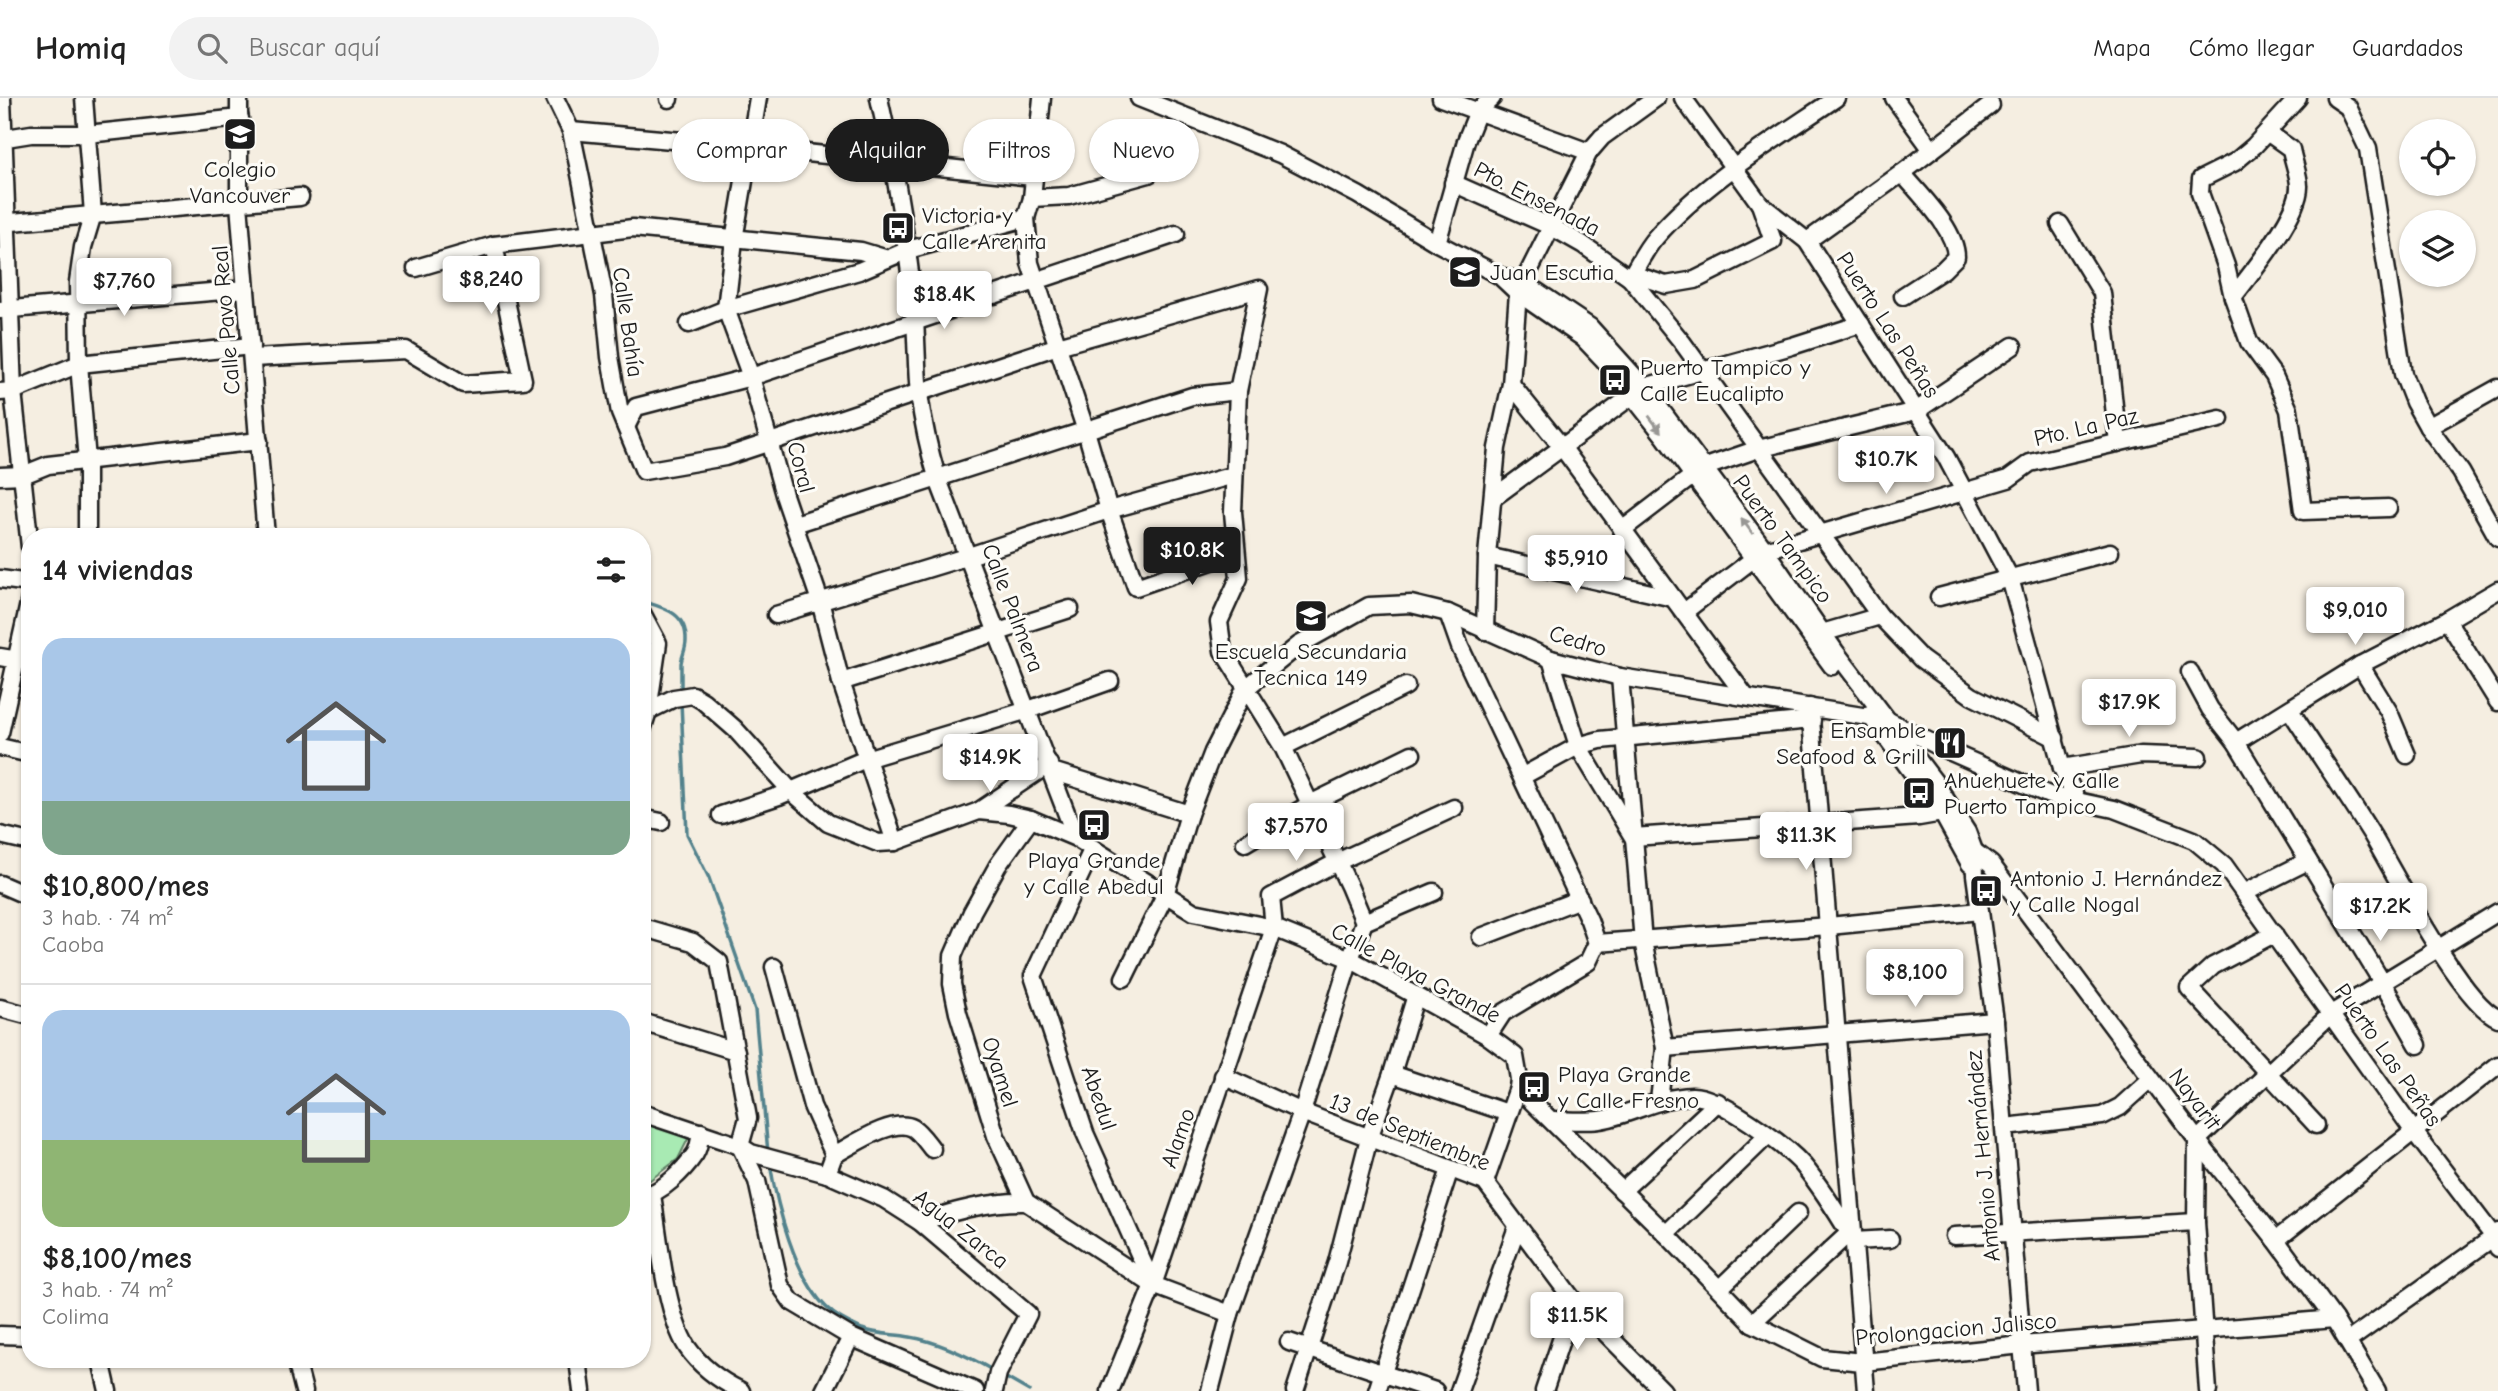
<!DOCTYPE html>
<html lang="es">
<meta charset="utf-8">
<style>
:root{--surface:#fff;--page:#f2f2f2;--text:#222;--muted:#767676;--line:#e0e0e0;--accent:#1c1c1c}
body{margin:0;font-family:"Comic Neue",sans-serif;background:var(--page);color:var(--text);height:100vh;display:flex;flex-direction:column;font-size:26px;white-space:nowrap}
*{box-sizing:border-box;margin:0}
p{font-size:23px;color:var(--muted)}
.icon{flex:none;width:38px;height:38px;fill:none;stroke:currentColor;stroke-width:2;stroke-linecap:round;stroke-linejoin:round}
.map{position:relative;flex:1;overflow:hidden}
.panel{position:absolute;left:21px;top:430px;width:630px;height:840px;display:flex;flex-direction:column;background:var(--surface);border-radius:28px;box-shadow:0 2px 5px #0004}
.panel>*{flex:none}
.guide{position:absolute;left:672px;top:21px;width:665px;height:63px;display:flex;gap:14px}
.tools{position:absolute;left:2399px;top:21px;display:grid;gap:14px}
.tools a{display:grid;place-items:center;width:77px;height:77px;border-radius:50%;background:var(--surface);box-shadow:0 2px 5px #0004;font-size:35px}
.price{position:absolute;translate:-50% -60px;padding:0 16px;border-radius:7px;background:#fff;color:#222;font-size:23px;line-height:46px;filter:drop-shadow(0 2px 4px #0008)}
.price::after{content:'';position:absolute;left:50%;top:42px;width:21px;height:16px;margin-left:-10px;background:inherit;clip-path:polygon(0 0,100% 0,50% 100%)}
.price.active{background:var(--accent);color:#fff}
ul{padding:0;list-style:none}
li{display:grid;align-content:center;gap:14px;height:371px;padding:0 21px}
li+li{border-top:2px solid var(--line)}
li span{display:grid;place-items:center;height:217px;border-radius:21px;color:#555}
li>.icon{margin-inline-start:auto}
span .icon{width:126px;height:126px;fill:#fffc;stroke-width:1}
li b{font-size:30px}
h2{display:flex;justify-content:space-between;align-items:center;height:84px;padding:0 21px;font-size:30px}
.chip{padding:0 24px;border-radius:32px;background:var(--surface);box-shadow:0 2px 5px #0004;font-size:24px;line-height:63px}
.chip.active{background:var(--accent);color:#fff}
header{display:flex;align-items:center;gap:42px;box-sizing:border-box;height:98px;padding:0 35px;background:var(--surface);border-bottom:2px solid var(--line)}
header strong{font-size:33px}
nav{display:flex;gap:38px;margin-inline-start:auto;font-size:24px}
.search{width:490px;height:63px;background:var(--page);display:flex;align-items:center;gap:18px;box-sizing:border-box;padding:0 24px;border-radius:38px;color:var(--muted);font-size:26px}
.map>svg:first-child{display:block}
.green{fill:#a8eab3;stroke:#628368;stroke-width:2}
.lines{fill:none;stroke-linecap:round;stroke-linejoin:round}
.stream{stroke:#53828c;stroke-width:3.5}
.minor-casing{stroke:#1c1c1c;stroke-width:21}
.minor{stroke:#fdfcf7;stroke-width:16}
.oneway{fill:#989794}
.labels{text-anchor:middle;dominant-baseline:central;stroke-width:6;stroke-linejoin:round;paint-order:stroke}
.poi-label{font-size:23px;fill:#1c1c1c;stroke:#fdfcf7;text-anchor:start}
.street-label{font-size:23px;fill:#1c1c1c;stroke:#fdfcf7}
</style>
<header>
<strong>Homiq</strong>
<div class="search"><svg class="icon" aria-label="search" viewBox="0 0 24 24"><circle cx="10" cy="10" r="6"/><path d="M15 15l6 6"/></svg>Buscar aquí</div>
<nav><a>Mapa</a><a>Cómo llegar</a><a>Guardados</a></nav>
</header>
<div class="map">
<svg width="2498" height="1293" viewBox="0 0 2498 1293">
<rect width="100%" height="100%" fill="#f5eee1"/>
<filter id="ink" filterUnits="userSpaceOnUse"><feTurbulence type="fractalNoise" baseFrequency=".0143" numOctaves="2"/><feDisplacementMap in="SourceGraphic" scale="14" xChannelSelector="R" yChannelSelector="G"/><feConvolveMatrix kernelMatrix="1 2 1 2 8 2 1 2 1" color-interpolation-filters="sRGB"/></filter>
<g filter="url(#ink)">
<path class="green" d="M642,1025L689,1039L678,1061L642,1088Z"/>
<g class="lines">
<g class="stream">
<path d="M642,503C665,510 687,515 686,543C686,551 682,558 681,565C681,574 681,584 681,593"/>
<path d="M681,604L687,736L709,780L755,912L768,1055"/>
<path d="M770,1066C777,1108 795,1179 826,1209C836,1219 850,1226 862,1231C878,1237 894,1236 910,1239C940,1244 968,1258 994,1273"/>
<path d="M1001,1277L1029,1293"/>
</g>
<defs>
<g id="minor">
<path d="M2,0L13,293L30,449"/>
<path d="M84,0L93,116L83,149L78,184L79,266L87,363V439"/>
<path d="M239,0V106L266,439"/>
<path d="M555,0L571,33L581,81L604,197L610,259L620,315L644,373L725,359L1058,248L1259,191L1238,293L1233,414L1239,480L1219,524L1223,553L1283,649L1349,788L1364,824L1350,861L1302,1014L1230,1216L1210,1293"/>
<path d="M758,0L734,142L726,211L751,279L784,397L820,503L841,584L895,744"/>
<path d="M879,0C895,70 907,139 914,211C917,239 916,268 919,296C923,325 929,352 937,379L1076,740"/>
<path d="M1042,0L1032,100L1026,120L1030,165L1086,333L1109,412L1136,489L1235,455"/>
<path d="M1139,0L1280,56L1358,97L1437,145L1500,178L1523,184L1590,229L1644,289L1765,452L1835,553L1934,683L1967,734L1974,753L1975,777L1995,923L2026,1293"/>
<path d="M1441,0L1589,54"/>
<path d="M1683,0L1760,106L1807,143L1946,359L2010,480L2062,670L2077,702"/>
<path d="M1894,0L1932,52"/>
<path d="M2298,0L2254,48L2235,64L2201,81L2200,95L2226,168L2233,199L2249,244L2274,278L2289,312L2303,413L2388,410"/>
<path d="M2335,0L2348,9L2368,51L2403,276L2414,304L2428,329L2461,374L2498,440"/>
<path d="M669,1V0"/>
<path d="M571,33L750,49L1033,79"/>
<path d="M0,41L31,36H87L240,20"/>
<path d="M1902,75C1920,97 1956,131 1956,159L1943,172L1903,198"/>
<path d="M1453,85L1552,129L1582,146L1630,180L1682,244L1880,518L1921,561L1972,598L2055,640"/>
<path d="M1032,100L1069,98L1149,76"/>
<path d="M0,125L300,99"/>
<path d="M2060,126L2102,195L2118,345"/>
<path d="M1807,143L1902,75L1991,7"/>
<path d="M1437,145L1466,43L1478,13L1492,0"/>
<path d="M416,170L494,147L633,130L861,153L884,160"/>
<path d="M1632,176L1666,187L1695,182L1773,143L1760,106"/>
<path d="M1502,180L1518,195L1583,240L1604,262L1665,339L1832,568"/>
<path d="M1630,180C1638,167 1645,151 1656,139C1704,84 1776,41 1836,0"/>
<path d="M994,197L1176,136"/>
<path d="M2233,199C2251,176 2300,116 2299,88C2299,77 2293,63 2291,51L2267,34"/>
<path d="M0,212L246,191"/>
<path d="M689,226L726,211L859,173L908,152L1026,120"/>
<path d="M252,260L406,252L463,286L523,282L494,147"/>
<path d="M1511,286L1562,349L1746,599"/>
<path d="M0,294L13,293L79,266L251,248"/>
<path d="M626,329L636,309L751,279L962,208"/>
<path d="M2428,329L2498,290"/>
<path d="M0,378L23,377L48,367L259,343"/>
<path d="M1493,400L1644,289L1792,248L1861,226"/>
<path d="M795,426L1192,298L1238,293"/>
<path d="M1622,432L1703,370L1758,351L1916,313L2013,248"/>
<path d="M1487,458L1673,500"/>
<path d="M0,481L30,485"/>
<path d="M1939,499L2110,454"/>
<path d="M1684,514L1765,452L2008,381L2030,365L2220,321"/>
<path d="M642,515L658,545L648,613L642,632"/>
<path d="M1448,515L1460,549L1589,822L1597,845L1588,864L1503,915L1488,938"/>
<path d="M776,517L969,458L1109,412L1234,377"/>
<path d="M2447,522L2498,604"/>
<path d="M1485,533L1487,458L1497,350L1511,286L1518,195L1589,54L1602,39L1656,0"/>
<path d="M1822,535L1880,518"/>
<path d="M0,559L30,564"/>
<path d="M1551,561L1578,648L1633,739L1919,719L1942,715"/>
<path d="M2360,567L2389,614L2407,657"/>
<path d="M2190,574L2210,611L2236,644L2382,884L2418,947"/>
<path d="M1620,579L1643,843L1665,950L1659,1003"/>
<path d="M841,584L1070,511"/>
<path d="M1810,609L1866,1293"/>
<path d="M642,612L648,613L674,600L693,597L703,603L735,631L791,693L828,725L878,745L895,744L979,713L1009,716L1031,721L1076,740L1194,814L1274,830L1350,861L1488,938L1515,958L1519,981L1518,990L1485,1084"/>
<path d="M2290,612C2317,654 2346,695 2372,737C2394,774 2463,907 2498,920"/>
<path d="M1869,616L1942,715L1970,766"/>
<path d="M0,635L30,501"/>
<path d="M2236,644L2360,567L2447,522L2498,492"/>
<path d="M0,649L30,656"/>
<path d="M1283,649L1406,588"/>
<path d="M2062,670L2141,657L2198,659"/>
<path d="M1052,673L1189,716"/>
<path d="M1523,678L1578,648L1600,642L1812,622"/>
<path d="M979,713L1049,666"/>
<path d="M721,717L779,698L866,661L1028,612L1110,583"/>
<path d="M642,720L661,724"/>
<path d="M1031,721L998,767L972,814L953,858L952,886L958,915L996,1038L1026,1104L1153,1187L1230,1216"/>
<path d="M0,737L30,744"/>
<path d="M1245,745L1310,706L1412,656"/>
<path d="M1093,750L1033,878L1085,1035L1153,1187"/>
<path d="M1970,754L1974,753L1991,766L2197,1042L2276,1142L2334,1221L2377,1293"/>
<path d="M0,786L30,799"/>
<path d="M2244,795L2308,763"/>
<path d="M1364,824L1434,794"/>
<path d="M642,829L693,844L719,864L748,1020L740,1048"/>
<path d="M2274,836L2213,868L2189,890L2316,1027"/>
<path d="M1481,839L1580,801"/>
<path d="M1597,845L1829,828L1980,813"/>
<path d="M774,869L812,1008L834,1057L827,1076"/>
<path d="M1124,880L1165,797L1189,716L1213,654L1245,591L1299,547L1369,508L1411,506L1448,515L1551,561L1620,579L1887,622L1944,651L2049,697L2114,711L2194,742L2224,767L2415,1035L2494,1139L2498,1150"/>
<path d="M0,910L30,918"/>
<path d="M642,924L736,953"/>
<path d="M1665,950L1995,923"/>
<path d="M1392,976L1508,1015"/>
<path d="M1223,978L1302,1014L1485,1084L1574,1203L1663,1293"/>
<path d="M1518,990L1666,1136L1752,1225L1822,1260L1863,1264L2022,1247L2334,1221"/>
<path d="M642,1015L740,1048L751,1055L827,1076L884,1101L920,1124L1028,1216L998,1275L994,1293"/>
<path d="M1551,1022C1566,1022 1583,1024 1599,1022C1629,1018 1657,999 1692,998C1718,997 1785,1047 1803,1067C1821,1089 1836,1113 1851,1138"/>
<path d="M2005,1029L2102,1018L2120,1009L2151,981"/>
<path d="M740,1048L757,1083L780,1187L792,1204L851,1239L975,1293"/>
<path d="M834,1057C853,1047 893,1019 913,1030C920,1034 927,1045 932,1051"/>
<path d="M1622,1093L1718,1004"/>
<path d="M652,1097C659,1139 665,1214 687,1249C700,1268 721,1283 741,1293"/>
<path d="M643,1098C662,1095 684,1072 695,1056C699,1050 700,1041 701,1034"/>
<path d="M920,1124C955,1113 989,1103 1026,1104"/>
<path d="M1666,1136L1767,1038"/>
<path d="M1954,1138L2196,1124"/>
<path d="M2276,1142L2498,967"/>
<path d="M1854,1143L1890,1141"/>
<path d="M1720,1190L1798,1115"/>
<path d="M1752,1225L1849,1135"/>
<path d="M0,1237L30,1238"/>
<path d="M2348,1243L2494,1139L2498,1134"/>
<path d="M1289,1244L1435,1293"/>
<path d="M101,1262L108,1293"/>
<path d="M296,1262L304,1293"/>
<path d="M578,1262L582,1293"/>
<path d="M824,1293L851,1239"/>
<path d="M1110,1293L1153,1187L1274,830L1271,799L1337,764L1454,710"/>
<path d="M1295,1293L1337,1164L1369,1040L1392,976L1416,897"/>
<path d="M1377,1293L1450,1071"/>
<path d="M1459,1293L1517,1129"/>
<path d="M1544,1293L1574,1203"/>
<path d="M2208,1293L2196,1124L2197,1042L2331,916L2498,814"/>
</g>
</defs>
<use href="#minor" class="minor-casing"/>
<use href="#minor" class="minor"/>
</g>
<defs><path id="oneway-solid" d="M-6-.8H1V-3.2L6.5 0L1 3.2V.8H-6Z" transform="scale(1.75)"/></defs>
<g class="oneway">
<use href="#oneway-solid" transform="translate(1655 326) rotate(53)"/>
<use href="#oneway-solid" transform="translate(1747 428) rotate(-126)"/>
</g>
</g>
<defs>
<symbol id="school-square" viewBox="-11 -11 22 22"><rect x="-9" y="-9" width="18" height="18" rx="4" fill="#1c1c1c" stroke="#fdfcf7"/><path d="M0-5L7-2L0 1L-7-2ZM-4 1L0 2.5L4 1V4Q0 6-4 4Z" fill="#fff"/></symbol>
<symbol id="bus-square" viewBox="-11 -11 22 22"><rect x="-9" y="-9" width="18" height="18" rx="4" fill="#1c1c1c" stroke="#fdfcf7"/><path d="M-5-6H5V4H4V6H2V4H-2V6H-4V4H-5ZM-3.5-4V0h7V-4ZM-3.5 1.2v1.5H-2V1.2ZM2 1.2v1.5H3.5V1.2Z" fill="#fff"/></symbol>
<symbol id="restaurant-square" viewBox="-11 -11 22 22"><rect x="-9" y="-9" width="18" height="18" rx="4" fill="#1c1c1c" stroke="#fdfcf7"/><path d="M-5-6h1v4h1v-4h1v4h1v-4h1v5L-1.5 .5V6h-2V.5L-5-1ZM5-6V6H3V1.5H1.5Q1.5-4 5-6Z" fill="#fff"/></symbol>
</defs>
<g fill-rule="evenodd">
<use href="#school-square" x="221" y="17" width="38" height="38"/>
<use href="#bus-square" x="879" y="111" width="38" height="38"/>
<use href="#school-square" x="1446" y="155" width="38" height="38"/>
<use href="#bus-square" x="1596" y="263" width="38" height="38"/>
<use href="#school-square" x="1292" y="499" width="38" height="38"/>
<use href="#restaurant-square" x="1931" y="626" width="38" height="38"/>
<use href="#bus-square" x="1900" y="676" width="38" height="38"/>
<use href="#bus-square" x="1075" y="708" width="38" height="38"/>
<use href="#bus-square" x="1967" y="774" width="38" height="38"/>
<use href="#bus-square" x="1515" y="970" width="38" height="38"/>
</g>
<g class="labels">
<g class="poi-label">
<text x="240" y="71" text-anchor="middle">Colegio<tspan x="240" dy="26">Vancouver</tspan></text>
<text x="922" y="117">Victoria y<tspan x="922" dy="26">Calle Arenita</tspan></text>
<text x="1490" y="174">Juan Escutia</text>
<text x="1640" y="269">Puerto Tampico y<tspan x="1640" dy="26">Calle Eucalipto</tspan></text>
<text x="1311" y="553" text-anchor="middle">Escuela Secundaria<tspan x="1311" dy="26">Tecnica 149</tspan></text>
<text x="1926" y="632" text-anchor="end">Ensamble<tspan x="1926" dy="26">Seafood &amp; Grill</tspan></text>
<text x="1944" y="682">Ahuehuete y Calle<tspan x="1944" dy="26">Puerto Tampico</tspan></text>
<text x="1094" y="762" text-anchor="middle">Playa Grande<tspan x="1094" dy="26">y Calle Abedul</tspan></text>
<text x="2010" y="780">Antonio J. Hernández<tspan x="2010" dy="26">y Calle Nogal</tspan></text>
<text x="1558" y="976">Playa Grande<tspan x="1558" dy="26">y Calle Fresno</tspan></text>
</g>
<g class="street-label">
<text transform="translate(1537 101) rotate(27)">Pto. Ensenada</text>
<text transform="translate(226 222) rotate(-95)">Calle Pavo Real</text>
<text transform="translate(628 224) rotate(82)">Calle Bahía</text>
<text transform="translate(1888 227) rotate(57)">Puerto Las Peñas</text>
<text transform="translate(2086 329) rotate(-13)">Pto. La Paz</text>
<text transform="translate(801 369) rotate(75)">Coral</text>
<text transform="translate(1783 441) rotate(54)">Puerto Tampico</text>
<text transform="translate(1013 510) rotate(69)">Calle Palmera</text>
<text transform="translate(1578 543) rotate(17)">Cedro</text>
<text transform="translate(1416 875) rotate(28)">Calle Playa Grande</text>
<text transform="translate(2388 957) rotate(55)">Puerto Las Peñas</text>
<text transform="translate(1000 974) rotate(72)">Oyamel</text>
<text transform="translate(1099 1000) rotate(71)">Abedul</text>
<text transform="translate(2195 1001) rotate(53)">Nayarit</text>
<text transform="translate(1410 1034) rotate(22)">13 de Septiembre</text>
<text transform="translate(1178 1040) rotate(-71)">Alamo</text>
<text transform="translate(1983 1058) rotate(-95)">Antonio J. Hernández</text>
<text transform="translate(961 1131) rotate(38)">Agua Zarca</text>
<text transform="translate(1956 1231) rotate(-5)">Prolongacion Jalisco</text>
</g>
</g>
</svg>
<div class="tools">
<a><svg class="icon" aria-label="locate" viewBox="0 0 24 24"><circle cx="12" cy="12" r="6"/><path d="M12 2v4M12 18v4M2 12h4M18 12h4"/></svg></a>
<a><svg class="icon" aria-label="layers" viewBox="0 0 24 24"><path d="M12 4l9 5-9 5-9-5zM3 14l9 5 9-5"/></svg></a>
</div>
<b class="price" style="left:491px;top:218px">$8,240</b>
<b class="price" style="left:124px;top:220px">$7,760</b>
<b class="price" style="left:944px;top:233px">$18.4K</b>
<b class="price" style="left:1886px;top:398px">$10.7K</b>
<b class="price active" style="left:1192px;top:489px">$10.8K</b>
<b class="price" style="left:1576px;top:497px">$5,910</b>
<b class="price" style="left:2355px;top:549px">$9,010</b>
<b class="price" style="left:2129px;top:641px">$17.9K</b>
<b class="price" style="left:990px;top:696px">$14.9K</b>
<b class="price" style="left:1296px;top:765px">$7,570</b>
<b class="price" style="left:1806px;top:774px">$11.3K</b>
<b class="price" style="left:2380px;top:845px">$17.2K</b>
<b class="price" style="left:1915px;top:911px">$8,100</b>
<b class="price" style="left:1577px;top:1254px">$11.5K</b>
<div class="guide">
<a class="chip">Comprar</a>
<a class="chip active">Alquilar</a>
<a class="chip">Filtros</a>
<a class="chip">Nuevo</a>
</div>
<section class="panel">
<h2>14 viviendas<svg class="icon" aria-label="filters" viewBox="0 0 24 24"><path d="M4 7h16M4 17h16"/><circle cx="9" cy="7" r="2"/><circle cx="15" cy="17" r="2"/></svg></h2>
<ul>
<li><span style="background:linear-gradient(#a9c7e8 75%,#7fa58c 0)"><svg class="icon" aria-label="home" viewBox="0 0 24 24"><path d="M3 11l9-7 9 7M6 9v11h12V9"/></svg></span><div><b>$10,800/mes</b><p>3 hab. · 74 m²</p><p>Caoba</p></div></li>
<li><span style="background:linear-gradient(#a9c7e8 60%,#8fb573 0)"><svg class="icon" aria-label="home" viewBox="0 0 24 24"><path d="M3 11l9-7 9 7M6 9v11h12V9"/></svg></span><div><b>$8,100/mes</b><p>3 hab. · 74 m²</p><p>Colima</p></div></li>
</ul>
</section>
</div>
